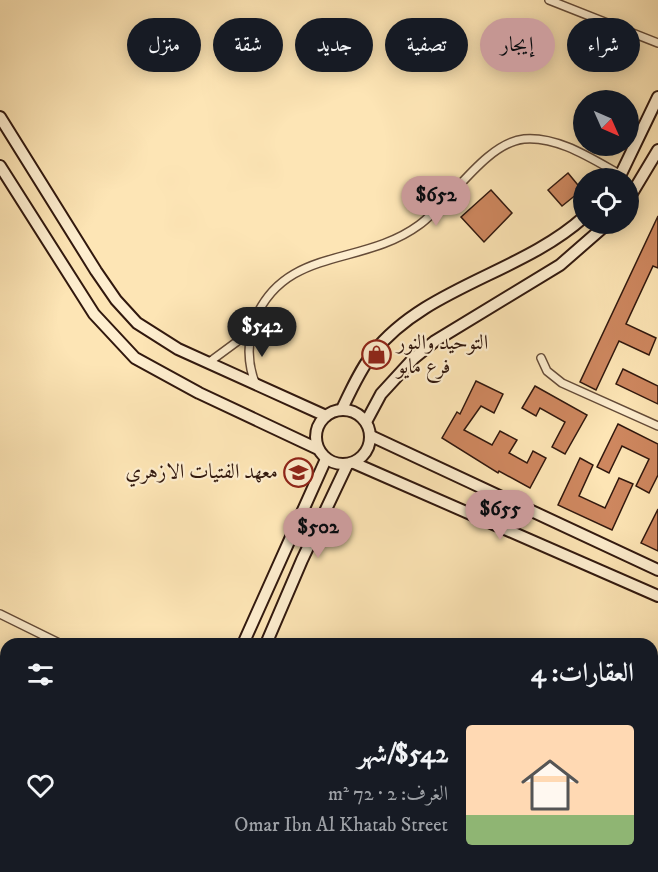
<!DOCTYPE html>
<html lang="ar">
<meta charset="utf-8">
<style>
:root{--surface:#171b24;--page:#242831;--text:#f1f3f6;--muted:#9ea1a6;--line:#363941;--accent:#c59692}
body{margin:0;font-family:"IM FELL DW Pica",Amiri,serif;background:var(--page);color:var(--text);direction:rtl;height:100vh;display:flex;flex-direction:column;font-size:22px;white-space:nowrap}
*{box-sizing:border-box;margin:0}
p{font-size:20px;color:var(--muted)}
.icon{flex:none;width:33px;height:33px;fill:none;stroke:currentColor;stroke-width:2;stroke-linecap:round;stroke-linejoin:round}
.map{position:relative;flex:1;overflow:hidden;direction:ltr}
.sheet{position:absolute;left:0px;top:638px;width:658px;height:236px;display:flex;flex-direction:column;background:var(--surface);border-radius:18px 18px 0 0;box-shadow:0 3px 15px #0003;direction:rtl}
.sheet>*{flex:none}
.hud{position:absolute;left:18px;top:18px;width:622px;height:54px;direction:rtl;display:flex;gap:12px}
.needle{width:39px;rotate:135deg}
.controls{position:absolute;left:573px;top:90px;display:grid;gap:12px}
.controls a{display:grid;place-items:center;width:66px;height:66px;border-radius:50%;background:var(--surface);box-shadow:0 3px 15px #0003;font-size:30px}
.price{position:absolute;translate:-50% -51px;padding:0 14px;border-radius:21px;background:var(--accent);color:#111;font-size:20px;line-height:39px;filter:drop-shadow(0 2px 3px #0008)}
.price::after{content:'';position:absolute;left:50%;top:36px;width:18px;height:14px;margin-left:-9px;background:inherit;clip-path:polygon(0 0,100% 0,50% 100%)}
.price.current{background:#222;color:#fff}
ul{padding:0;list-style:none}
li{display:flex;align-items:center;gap:18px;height:150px;padding:0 24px}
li+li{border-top:2px solid var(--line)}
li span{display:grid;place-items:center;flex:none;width:168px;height:120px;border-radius:6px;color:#555}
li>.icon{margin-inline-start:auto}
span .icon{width:72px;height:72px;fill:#fffc;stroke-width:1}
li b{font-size:26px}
h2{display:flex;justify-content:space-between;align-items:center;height:72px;padding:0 24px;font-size:26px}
.tag{padding:0 21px;border-radius:27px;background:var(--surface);box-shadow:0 3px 15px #0003;font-size:21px;line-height:54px}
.tag.current{background:var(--accent);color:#111}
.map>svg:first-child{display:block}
.building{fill:#ce875f;stroke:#31180e;stroke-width:1.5}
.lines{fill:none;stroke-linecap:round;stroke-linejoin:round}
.street-casing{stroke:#644b38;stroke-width:10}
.secondary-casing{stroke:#31180e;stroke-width:14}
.street{stroke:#feeecf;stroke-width:7}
.secondary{stroke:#feeecf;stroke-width:10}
.labels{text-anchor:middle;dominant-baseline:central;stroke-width:4.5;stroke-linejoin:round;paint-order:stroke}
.poi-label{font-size:21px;fill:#31180e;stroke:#feeecf;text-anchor:start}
</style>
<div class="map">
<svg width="658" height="872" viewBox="0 0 658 872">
<rect width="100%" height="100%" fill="#fde5b5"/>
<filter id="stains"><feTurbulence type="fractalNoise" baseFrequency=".00333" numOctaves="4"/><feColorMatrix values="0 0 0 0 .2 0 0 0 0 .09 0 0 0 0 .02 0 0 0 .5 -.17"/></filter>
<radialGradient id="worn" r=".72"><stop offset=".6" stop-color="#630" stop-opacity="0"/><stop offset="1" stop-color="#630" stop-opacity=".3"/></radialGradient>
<g class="building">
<path d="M568,173L582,190L562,206L548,190Z"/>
<path d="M491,190L512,213L484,242L461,217Z"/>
<path d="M658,216V268L653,266L626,324L656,338L649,355L619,341L596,390L580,382Z"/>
<path d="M623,369L658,386V404L616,384Z"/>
<path d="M476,381L503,394L494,413L481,406L464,430L492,445L500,431L517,440L509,453L527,463L533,451L546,458L530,488L499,471L498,473L442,438L457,412L460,414Z"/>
<path d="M535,386L587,415L565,454L552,447L565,422L540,408L536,416L522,408Z"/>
<path d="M618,424L658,444V475L649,493L636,486L649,459L622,446L609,473L597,467Z"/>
<path d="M580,458L593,465L579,496L605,508L619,478L633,484L612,530L558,505Z"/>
<path d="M658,509V551L641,543Z"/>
</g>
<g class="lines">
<defs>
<g id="street">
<path d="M549,0L658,43"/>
<path d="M541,358L547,371L562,383L658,426"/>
<path d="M208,363L250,332"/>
<path d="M256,385C247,364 247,340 255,319C286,246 362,267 419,225C450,203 485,143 524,139C558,136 592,159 621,175"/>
<path d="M0,614L61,644"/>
<path d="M0,712L6,715"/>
<path d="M0,791L6,794"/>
<path d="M5,872L12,867"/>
<path d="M233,872L235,867"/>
<path d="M349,872L351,867"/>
</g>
<g id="secondary">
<path d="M0,117L96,271L116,300L137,323L178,349L326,416"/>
<path d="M0,166L94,314L135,358L199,393L318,449"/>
<path d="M619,178L658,97"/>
<path d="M628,200L658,150"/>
<path d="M342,409C351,390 360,370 373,353C425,287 522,273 584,217"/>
<circle cx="343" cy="437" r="27"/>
<path d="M366,422L381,394L414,358L435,341L560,265L607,224"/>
<path d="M371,436L658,570"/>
<path d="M354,463L658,596"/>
<path d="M243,644L326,459"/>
<path d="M266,644L302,560L347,465"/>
<path d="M141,872L144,867"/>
<path d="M161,872L163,867"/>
</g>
</defs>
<use href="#street" class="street-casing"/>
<use href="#secondary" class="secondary-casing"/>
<use href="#street" class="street"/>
<use href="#secondary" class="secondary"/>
</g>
<defs>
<symbol id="shop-ring" viewBox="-11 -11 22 22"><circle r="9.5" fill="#feeecf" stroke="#8f2418" stroke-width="1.5"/><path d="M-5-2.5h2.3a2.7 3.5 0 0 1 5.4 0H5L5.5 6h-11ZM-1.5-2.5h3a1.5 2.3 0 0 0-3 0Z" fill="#8f2418"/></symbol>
<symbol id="school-ring" viewBox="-11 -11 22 22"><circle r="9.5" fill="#feeecf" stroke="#8f2418" stroke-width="1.5"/><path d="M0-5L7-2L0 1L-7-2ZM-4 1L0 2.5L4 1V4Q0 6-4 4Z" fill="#8f2418"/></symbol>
</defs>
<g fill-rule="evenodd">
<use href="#shop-ring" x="360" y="338" width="33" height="33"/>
<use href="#school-ring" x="282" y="456" width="33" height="33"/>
</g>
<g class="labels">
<g class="poi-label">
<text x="397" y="343">التوحيد والنور<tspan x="397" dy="24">فرع مايو</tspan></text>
<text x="278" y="472" text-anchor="end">معهد الفتيات الازهري</text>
</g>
</g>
<rect width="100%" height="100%" filter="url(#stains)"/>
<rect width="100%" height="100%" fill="url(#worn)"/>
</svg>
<div class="controls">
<a><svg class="needle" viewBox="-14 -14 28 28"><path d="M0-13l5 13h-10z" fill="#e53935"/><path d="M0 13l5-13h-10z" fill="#9ea1a6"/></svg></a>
<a><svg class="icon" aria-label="locate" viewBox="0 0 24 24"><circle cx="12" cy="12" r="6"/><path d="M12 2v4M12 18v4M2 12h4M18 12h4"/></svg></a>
</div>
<b class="price" style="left:436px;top:227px">$652</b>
<b class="price current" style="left:262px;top:358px">$542</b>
<b class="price" style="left:500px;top:541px">$655</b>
<b class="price" style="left:318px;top:559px">$502</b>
<div class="hud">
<a class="tag">شراء</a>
<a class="tag current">إيجار</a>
<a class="tag">تصفية</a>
<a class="tag">جديد</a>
<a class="tag">شقة</a>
<a class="tag">منزل</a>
</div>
<section class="sheet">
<h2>العقارات: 4<svg class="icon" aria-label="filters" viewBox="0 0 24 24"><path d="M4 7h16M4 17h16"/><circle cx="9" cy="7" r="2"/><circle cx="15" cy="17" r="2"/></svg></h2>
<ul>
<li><span style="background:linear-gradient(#ffd9b3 75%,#8fb573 0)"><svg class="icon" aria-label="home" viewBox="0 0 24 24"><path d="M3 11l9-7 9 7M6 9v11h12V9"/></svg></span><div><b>$542/شهر</b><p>الغرف: 2 · 72 m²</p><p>Omar Ibn Al Khatab Street</p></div><svg class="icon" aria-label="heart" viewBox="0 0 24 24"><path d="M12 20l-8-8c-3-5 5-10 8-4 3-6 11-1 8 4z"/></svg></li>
</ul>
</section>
</div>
